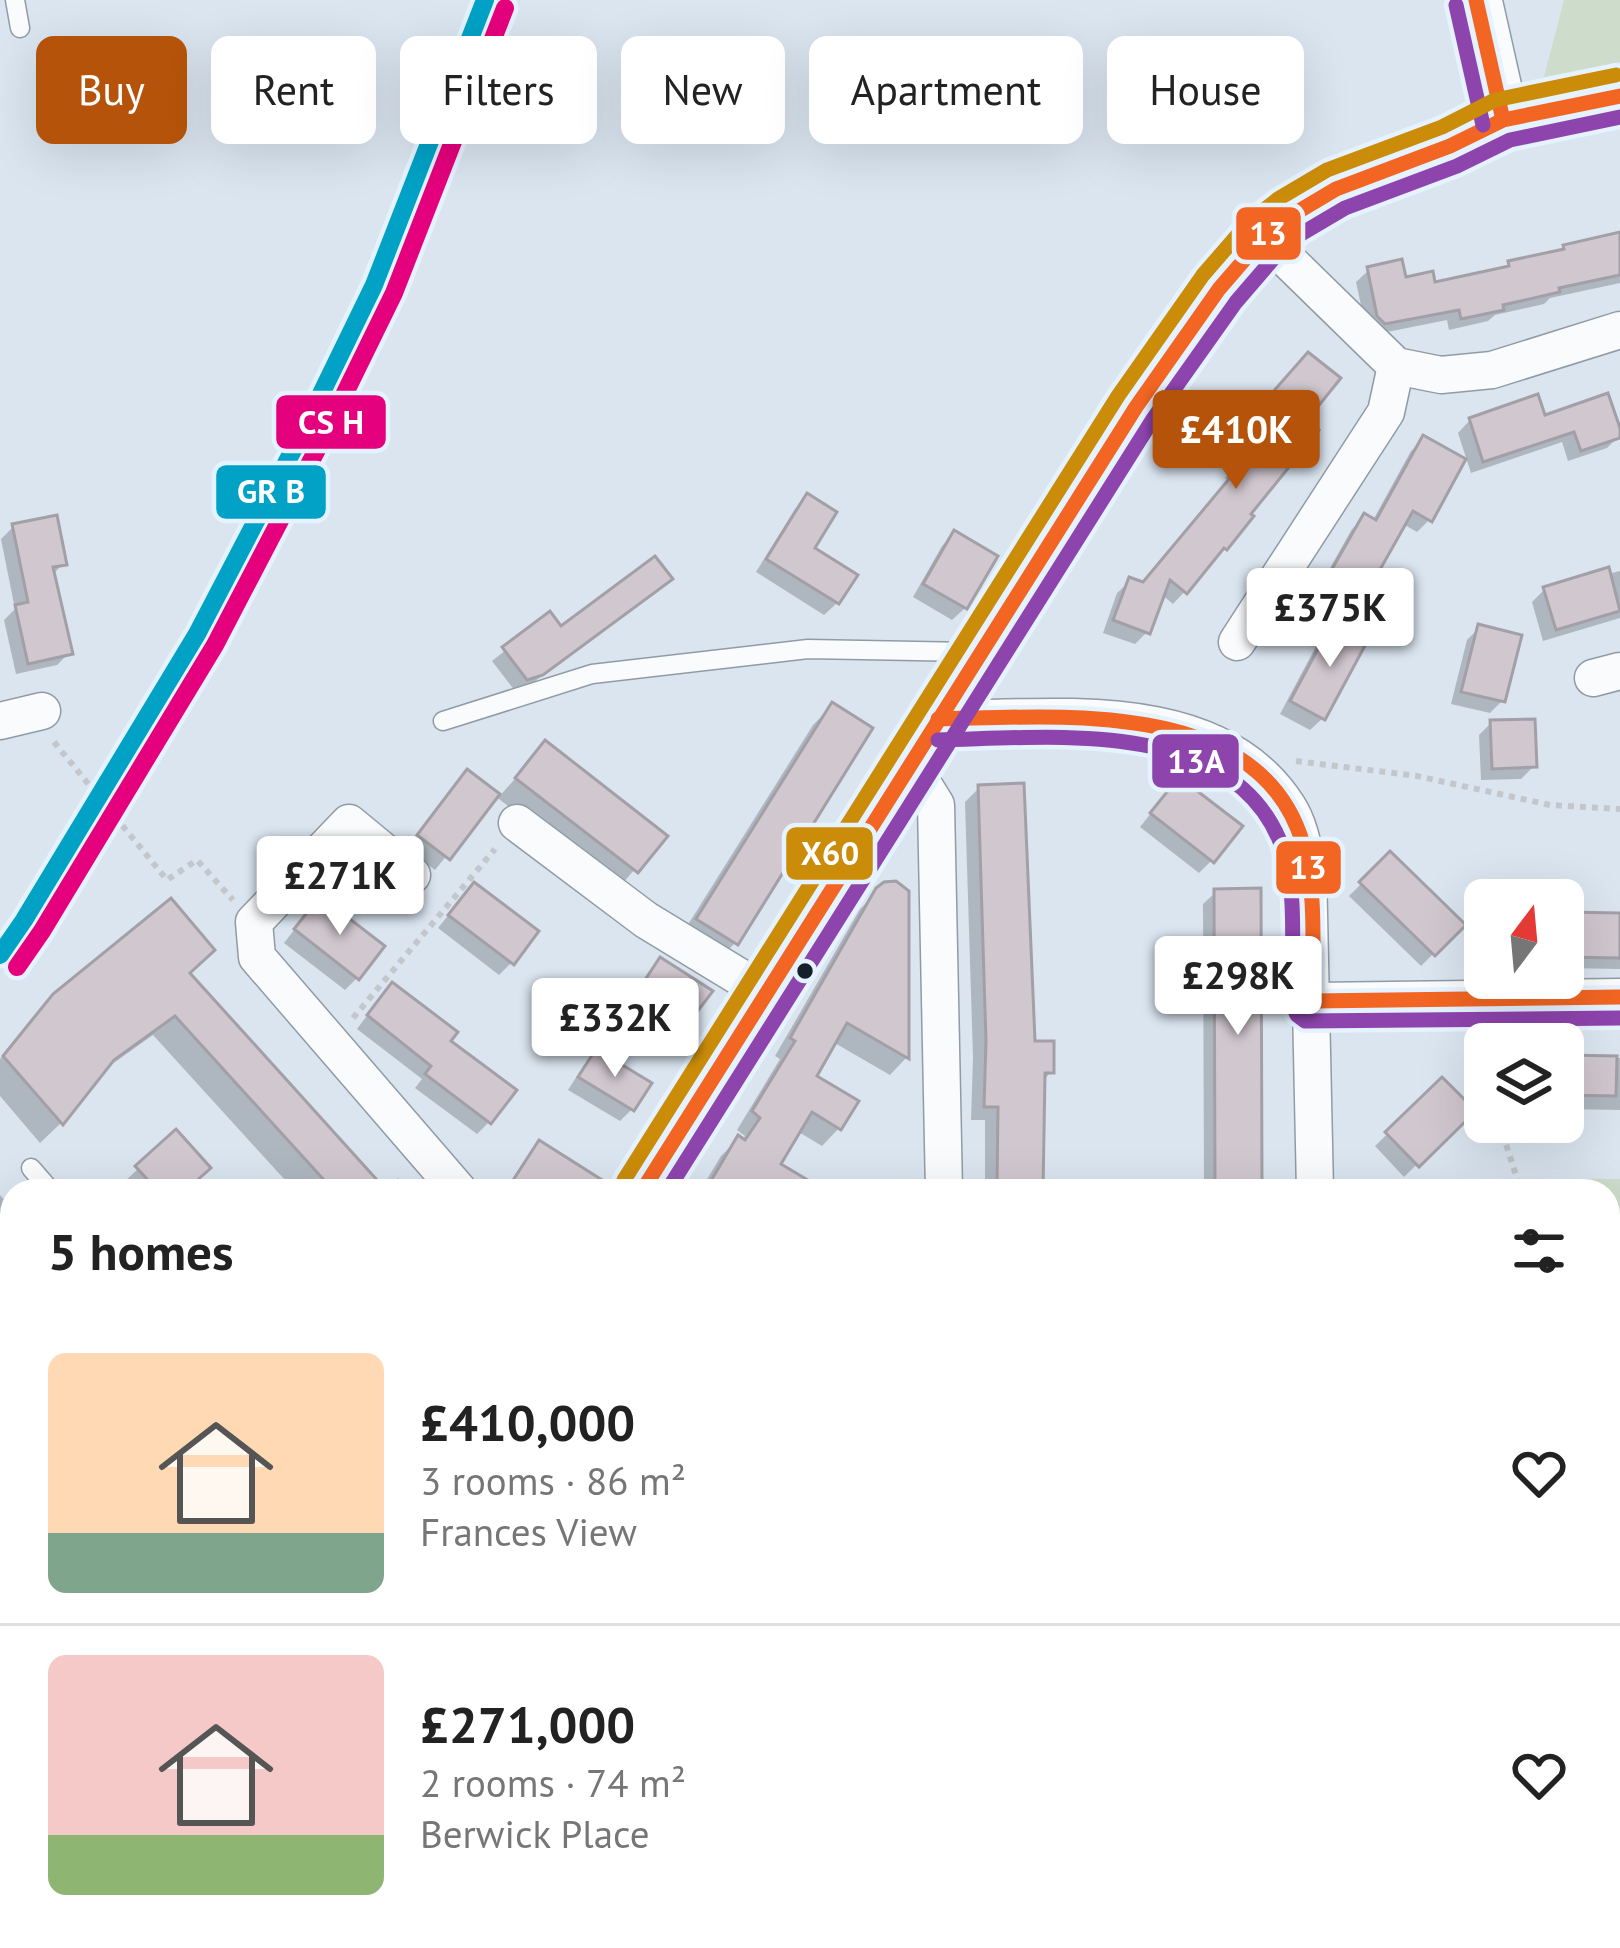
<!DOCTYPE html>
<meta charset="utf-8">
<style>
:root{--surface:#fff;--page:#f6f6f6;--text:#222;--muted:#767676;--line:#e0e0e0;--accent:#b45309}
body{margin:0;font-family:"PT Sans",sans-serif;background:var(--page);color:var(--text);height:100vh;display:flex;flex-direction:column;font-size:45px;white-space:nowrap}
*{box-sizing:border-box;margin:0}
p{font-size:39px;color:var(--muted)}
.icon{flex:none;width:66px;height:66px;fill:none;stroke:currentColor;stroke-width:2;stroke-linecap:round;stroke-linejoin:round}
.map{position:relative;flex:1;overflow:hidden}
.drawer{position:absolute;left:0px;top:1179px;width:1620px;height:771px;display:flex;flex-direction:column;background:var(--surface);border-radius:36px 36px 0 0;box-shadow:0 12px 48px #0002}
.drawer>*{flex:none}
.hud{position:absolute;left:36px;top:36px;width:1548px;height:108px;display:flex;gap:24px}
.needle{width:78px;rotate:16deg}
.buttons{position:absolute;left:1464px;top:879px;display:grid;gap:24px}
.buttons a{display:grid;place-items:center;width:120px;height:120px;border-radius:18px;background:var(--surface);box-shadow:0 12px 48px #0002;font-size:60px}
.price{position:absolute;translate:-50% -102px;padding:0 27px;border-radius:12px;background:#fff;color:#222;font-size:39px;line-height:78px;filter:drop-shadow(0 3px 6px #0008)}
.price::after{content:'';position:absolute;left:50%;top:72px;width:36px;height:27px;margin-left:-18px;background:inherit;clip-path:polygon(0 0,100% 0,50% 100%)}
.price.active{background:var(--accent);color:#fff}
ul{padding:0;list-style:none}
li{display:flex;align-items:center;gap:36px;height:300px;padding:0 48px}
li+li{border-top:3px solid var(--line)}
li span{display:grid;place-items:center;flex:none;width:336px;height:240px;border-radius:18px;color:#555}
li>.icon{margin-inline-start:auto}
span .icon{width:144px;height:144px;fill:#fffc;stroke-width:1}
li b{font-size:51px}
h2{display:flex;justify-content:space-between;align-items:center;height:144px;padding:0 48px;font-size:51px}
.pill{padding:0 42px;border-radius:18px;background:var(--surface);box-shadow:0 12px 48px #0002;font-size:42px;line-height:108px}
.pill.active{background:var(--accent);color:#fff}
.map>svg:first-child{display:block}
.green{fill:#cddccb}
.shadow{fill:#0003}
.building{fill:#d1c7cf;stroke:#a2a0a6;stroke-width:3}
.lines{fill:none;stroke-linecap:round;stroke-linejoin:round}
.lane-casing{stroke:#909ba5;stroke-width:21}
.street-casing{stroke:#909ba5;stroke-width:39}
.secondary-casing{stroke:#909ba5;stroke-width:54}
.primary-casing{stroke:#909ba5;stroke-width:60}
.path{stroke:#c3c7cc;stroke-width:6;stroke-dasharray:6 6;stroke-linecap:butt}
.lane{stroke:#f9fbfd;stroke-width:18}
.street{stroke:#f9fbfd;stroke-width:36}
.secondary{stroke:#f9fbfd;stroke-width:51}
.primary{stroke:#f9fbfd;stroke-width:57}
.bus-1-casing{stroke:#e5f2ff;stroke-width:24}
.bus-2-casing{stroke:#e5f2ff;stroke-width:24}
.bus-3-casing{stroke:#e5f2ff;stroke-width:24}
.bus-1{stroke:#f26522;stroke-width:15}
.bus-2{stroke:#8e44ad;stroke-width:15}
.bus-3{stroke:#ca8c09;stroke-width:15}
.rail-1-casing{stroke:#e5f2ff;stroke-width:27}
.rail-2-casing{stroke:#e5f2ff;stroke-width:27}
.rail-1{stroke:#01a2c6;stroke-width:18}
.rail-2{stroke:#e5007d;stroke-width:18}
.bus-dot{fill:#15222d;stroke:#e5f2ff;stroke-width:4.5}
.line-badge{stroke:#e5f2ff;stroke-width:4.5}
.badge-label{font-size:33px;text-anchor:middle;font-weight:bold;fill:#fff}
</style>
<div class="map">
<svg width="1620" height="1948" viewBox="0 0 1620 1948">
<rect width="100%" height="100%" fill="#dae5f0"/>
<g class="green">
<path d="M1564,0H1620V62L1544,77Z"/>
<path d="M1524,1179H1620V1395L1608,1404V1191H1512Z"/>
</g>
<g class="shadow">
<path d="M1620,235V283L1550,298L1544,304L1495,315L1488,321L1449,330L1447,320L1372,335L1366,329L1356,282L1369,270L1433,286L1503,270L1510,264Z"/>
<path d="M1296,368L1303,420L1225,548L1173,604L1161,594L1147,632L1135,644L1103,633L1117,593L1130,581L1142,585L1229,481L1225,478L1253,443L1240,432Z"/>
<path d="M1543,418L1619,436L1607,448L1568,461L1562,442L1471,473L1458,433L1470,420Z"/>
<path d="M1424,439L1429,520L1417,532L1403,524L1365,590L1353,602L1321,584L1352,529L1364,517L1372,522L1411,451Z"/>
<path d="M807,497L811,548L837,603L824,615L756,572L795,509Z"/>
<path d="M14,526L63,564L52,575L69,653L57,665L16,674L4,620L15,609L1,539Z"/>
<path d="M954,534L965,608L952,620L913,597L942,546Z"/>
<path d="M1620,571V618L1543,641L1532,602L1544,590Z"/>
<path d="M669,579L657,591L527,687L515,691L492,661L550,615L561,630Z"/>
<path d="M1334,623L1323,718L1310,730L1280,714L1322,635Z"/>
<path d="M1479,628L1502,701L1490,713L1451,704L1467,640Z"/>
<path d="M832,706L735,943L716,962L679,939L813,725Z"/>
<path d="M1491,723L1534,766L1521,779L1481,780L1479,735Z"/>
<path d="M545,744L663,836L617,890L495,796L435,870L407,849L467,773L499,797Z"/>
<path d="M979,788L1032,1044L1051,1072L1042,1082L1040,1191H985V1120H971L973,1057L965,802Z"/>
<path d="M1167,793L1211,861L1199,873L1140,827Z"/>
<path d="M1390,855L1462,925L1421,966L1349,896Z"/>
<path d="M885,885L906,892V1058L890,1075L833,1042L813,1077L839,1128L822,1146L797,1131L777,1165L798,1191H700L721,1156L738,1139L742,1141L745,1136L737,1130L780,1059L775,1056L860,909Z"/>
<path d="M1258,891L1260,1191H1204L1203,904L1216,892Z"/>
<path d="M462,898L511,963L499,975L438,928Z"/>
<path d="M308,912L357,978L345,990L284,943Z"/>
<path d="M1563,915L1620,916V969L1563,968Z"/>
<path d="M660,961L669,1044L657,1056L616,1023L648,973Z"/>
<path d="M186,974L383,1191L398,1178L409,1191H295L153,1035L101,1072L61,1123L40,1143L0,1096V1059L32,1018L55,996Z"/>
<path d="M380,998L447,1041L489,1122L477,1134L415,1088L422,1079L357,1029Z"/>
<path d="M596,1053L632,1109L620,1121L568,1090L584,1065Z"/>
<path d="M1563,1058H1620V1110L1563,1109Z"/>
<path d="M1442,1081L1471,1111L1404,1177L1375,1146Z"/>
<path d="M176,1134L182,1191H135L125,1181Z"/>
<path d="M0,1195L12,1209V1520L0,1526Z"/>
<path d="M1620,1526V1578L1608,1586V1534Z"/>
<path d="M1620,1696V1751L1608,1757V1702Z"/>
<path d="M12,1715V1806L0,1817V1725Z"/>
<path d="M12,1882V1938H154L148,1948H12L0,1940V1902Z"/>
<path d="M304,1938H337L327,1948Z"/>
<path d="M1043,1938H1089L1066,1948H1047Z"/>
</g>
<g class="building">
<path d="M1620,232V275L1559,288L1560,292L1503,305L1504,310L1461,319L1459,310L1385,324L1377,316L1367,267L1402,259L1406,277L1433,271L1435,282L1509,266L1508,261L1564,249L1563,245Z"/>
<path d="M1308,352L1341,378L1307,420L1319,430L1251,514L1254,516L1227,550L1224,548L1187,594L1170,580L1150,634L1113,620L1129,577L1143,582L1239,467L1235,464L1263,429L1250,418Z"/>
<path d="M1608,393L1620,428V438L1581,451L1574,432L1483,462L1469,418L1538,394L1545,415Z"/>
<path d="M1423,435L1466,459L1432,522L1413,511L1368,591L1331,571L1364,513L1376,520Z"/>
<path d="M807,493L837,512L815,548L858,575L839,604L766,559Z"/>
<path d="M57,515L67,565L53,567L73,654L28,664L15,605L28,602L12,524Z"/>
<path d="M954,530L998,556L967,609L923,584Z"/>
<path d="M655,556L673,579L543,675L527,680L502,647L550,611L561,626Z"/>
<path d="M1609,567L1620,611L1556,630L1543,587Z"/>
<path d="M1334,619L1369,638L1325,720L1290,701Z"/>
<path d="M1478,624L1522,635L1505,702L1461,692Z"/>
<path d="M832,702L873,728L738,945L696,919Z"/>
<path d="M1535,719L1537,767L1492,769L1490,720Z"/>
<path d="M545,740L668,836L638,873L515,778Z"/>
<path d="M467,769L500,794L450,860L417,835Z"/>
<path d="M1179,777L1243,826L1214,863L1150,813Z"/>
<path d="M1024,783L1035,1041H1054V1073H1045L1043,1191H997L998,1107H984L986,1041L978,785Z"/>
<path d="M1390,851L1466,925L1435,956L1359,882Z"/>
<path d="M896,881L909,891V1059L847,1023L817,1076L859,1101L841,1130L812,1112L781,1164L826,1191H705L738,1135L745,1140L760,1118L752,1111L795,1041L790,1038L876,888L884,882Z"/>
<path d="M474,882L539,931L514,965L448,915Z"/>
<path d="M1261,888L1262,1186L1215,1187L1214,889Z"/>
<path d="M320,896L385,946L359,980L294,929Z"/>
<path d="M171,898L215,950L190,973L387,1191H334L175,1016L114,1060L63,1125L3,1056L53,994Z"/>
<path d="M1563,912L1620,913V958L1563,957Z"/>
<path d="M660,957L713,991L671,1046L626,1009Z"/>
<path d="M392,982L458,1032L451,1041L517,1090L491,1124L425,1074L431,1066L367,1015Z"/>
<path d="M596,1049L652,1083L634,1111L578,1077Z"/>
<path d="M1563,1055L1617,1056L1616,1096L1563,1095Z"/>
<path d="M1442,1077L1476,1111L1419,1167L1385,1132Z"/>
<path d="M176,1129L211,1168L185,1191H158L135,1166Z"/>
<path d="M539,1140L610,1185L609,1191H506Z"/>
</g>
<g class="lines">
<defs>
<g id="lane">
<path d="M15,0L20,28"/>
<path d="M443,721L592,674L808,649L969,652"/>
<path d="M31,1168L51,1191"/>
<path d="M383,1948L389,1938"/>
</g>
<g id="street">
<path d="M1264,237L1396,366L1441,375L1492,370L1620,330"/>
<path d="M1237,642L1386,412L1396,366"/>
<path d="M1593,678L1620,671"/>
<path d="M938,719C1052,719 1217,695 1288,807C1300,826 1303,847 1308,868L1315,1191"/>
<path d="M0,721L42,711"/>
<path d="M910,763L936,805L944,1191"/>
<path d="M517,823L646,920L766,993"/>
<path d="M412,875L349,823L254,922L257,957L459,1191"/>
<path d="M1313,1001L1620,997"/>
<path d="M1608,1642L1620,1635"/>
<path d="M0,1660L12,1649"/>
<path d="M811,1938L812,1948"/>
<path d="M0,1946L2,1948"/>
</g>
<path id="secondary" d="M1476,0L1503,120"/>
<g id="primary">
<path d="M642,1191L1136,407L1219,289L1264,237L1289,217L1336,189L1450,146L1503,120L1620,96"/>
<path d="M228,1948L234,1938"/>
</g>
</defs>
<use href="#lane" class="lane-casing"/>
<use href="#street" class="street-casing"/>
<use href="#secondary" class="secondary-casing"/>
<use href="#primary" class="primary-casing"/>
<g class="path">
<path d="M54,742L167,880L197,860L233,900"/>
<path d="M1296,761L1417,776L1550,805L1620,809"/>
<path d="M353,1018L495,849"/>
<path d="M1499,1122L1521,1191"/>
<path d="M1608,1297L1620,1308"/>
<path d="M1608,1919L1620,1932"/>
</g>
<use href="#lane" class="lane"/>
<use href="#street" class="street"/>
<use href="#secondary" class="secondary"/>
<use href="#primary" class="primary"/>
<defs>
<g id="bus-1">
<path d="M1476,0L1503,120"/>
<path d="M938,719C1057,717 1260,696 1303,844C1317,894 1312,949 1313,1001L1620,997"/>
<path d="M642,1191L1136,407L1219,289L1264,237L1289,217L1336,189L1450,146L1503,120L1620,96"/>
</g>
<g id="bus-2">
<path d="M1456,5L1483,125"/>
<path d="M938,740C1048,738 1226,716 1279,839C1299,885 1291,954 1292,1004L1297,1015L1305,1021L1620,1018"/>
<path d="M667,1191L1153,419L1236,302L1279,252L1301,234L1345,208L1457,166L1510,140L1620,117"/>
</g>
<path id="bus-3" d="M624,1180L1118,396L1203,275L1249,222L1278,199L1327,170L1442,127L1495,100L1616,75"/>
</defs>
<use href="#bus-1" class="bus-1-casing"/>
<use href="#bus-2" class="bus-2-casing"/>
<use href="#bus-3" class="bus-3-casing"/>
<use href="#bus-1" class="bus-1"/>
<use href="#bus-2" class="bus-2"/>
<use href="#bus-3" class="bus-3"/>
<defs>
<path id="rail-1" d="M0,955L24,920L197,634L304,429L374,285L485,0"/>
<path id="rail-2" d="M17,967L42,931L215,645L323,438L394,293L505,8"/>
</defs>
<use href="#rail-1" class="rail-1-casing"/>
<use href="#rail-2" class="rail-2-casing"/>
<use href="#rail-1" class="rail-1"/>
<use href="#rail-2" class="rail-2"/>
</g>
<circle class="bus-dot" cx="805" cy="971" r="10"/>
<g class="line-badge">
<rect x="1234" y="205" width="69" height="57" rx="12" fill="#f26522"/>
<rect x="274" y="393" width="114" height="58" rx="12" fill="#e5007d"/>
<rect x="214" y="463" width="114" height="58" rx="12" fill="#01a2c6"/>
<rect x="1150" y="732" width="91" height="58" rx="12" fill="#8e44ad"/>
<rect x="784" y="825" width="91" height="57" rx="12" fill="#ca8c09"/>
<rect x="1274" y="839" width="69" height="57" rx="12" fill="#f26522"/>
</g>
<g class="badge-label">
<text x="1268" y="245">13</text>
<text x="331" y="434">CS H</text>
<text x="271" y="503">GR B</text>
<text x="1196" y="773">13A</text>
<text x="830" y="865">X60</text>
<text x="1308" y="879">13</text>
</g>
</svg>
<div class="buttons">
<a><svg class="needle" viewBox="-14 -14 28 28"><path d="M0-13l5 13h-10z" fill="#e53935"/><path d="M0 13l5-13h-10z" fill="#767676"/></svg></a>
<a><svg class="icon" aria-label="layers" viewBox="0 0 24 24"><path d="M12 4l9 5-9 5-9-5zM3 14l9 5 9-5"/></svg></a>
</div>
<b class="price active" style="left:1236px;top:492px">£410K</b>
<b class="price" style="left:1330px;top:670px">£375K</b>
<b class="price" style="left:340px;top:938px">£271K</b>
<b class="price" style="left:1238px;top:1038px">£298K</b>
<b class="price" style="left:615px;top:1080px">£332K</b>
<div class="hud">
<a class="pill active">Buy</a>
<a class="pill">Rent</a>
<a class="pill">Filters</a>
<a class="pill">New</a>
<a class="pill">Apartment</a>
<a class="pill">House</a>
</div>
<section class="drawer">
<h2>5 homes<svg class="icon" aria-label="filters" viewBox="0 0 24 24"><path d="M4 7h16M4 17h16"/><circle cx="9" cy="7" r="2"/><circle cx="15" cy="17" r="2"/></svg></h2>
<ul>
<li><span style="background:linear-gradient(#ffd9b3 75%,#7fa58c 0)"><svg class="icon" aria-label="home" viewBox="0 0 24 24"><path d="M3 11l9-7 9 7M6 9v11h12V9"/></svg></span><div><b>£410,000</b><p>3 rooms · 86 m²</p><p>Frances View</p></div><svg class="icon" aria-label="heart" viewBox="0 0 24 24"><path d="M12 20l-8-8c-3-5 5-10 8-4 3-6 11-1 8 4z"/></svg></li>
<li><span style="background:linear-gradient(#f6c9c9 75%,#8fb573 0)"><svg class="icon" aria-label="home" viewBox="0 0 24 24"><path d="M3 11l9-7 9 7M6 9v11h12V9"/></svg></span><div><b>£271,000</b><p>2 rooms · 74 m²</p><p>Berwick Place</p></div><svg class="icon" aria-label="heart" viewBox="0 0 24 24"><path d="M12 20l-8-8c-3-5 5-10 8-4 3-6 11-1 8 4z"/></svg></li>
</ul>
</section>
</div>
